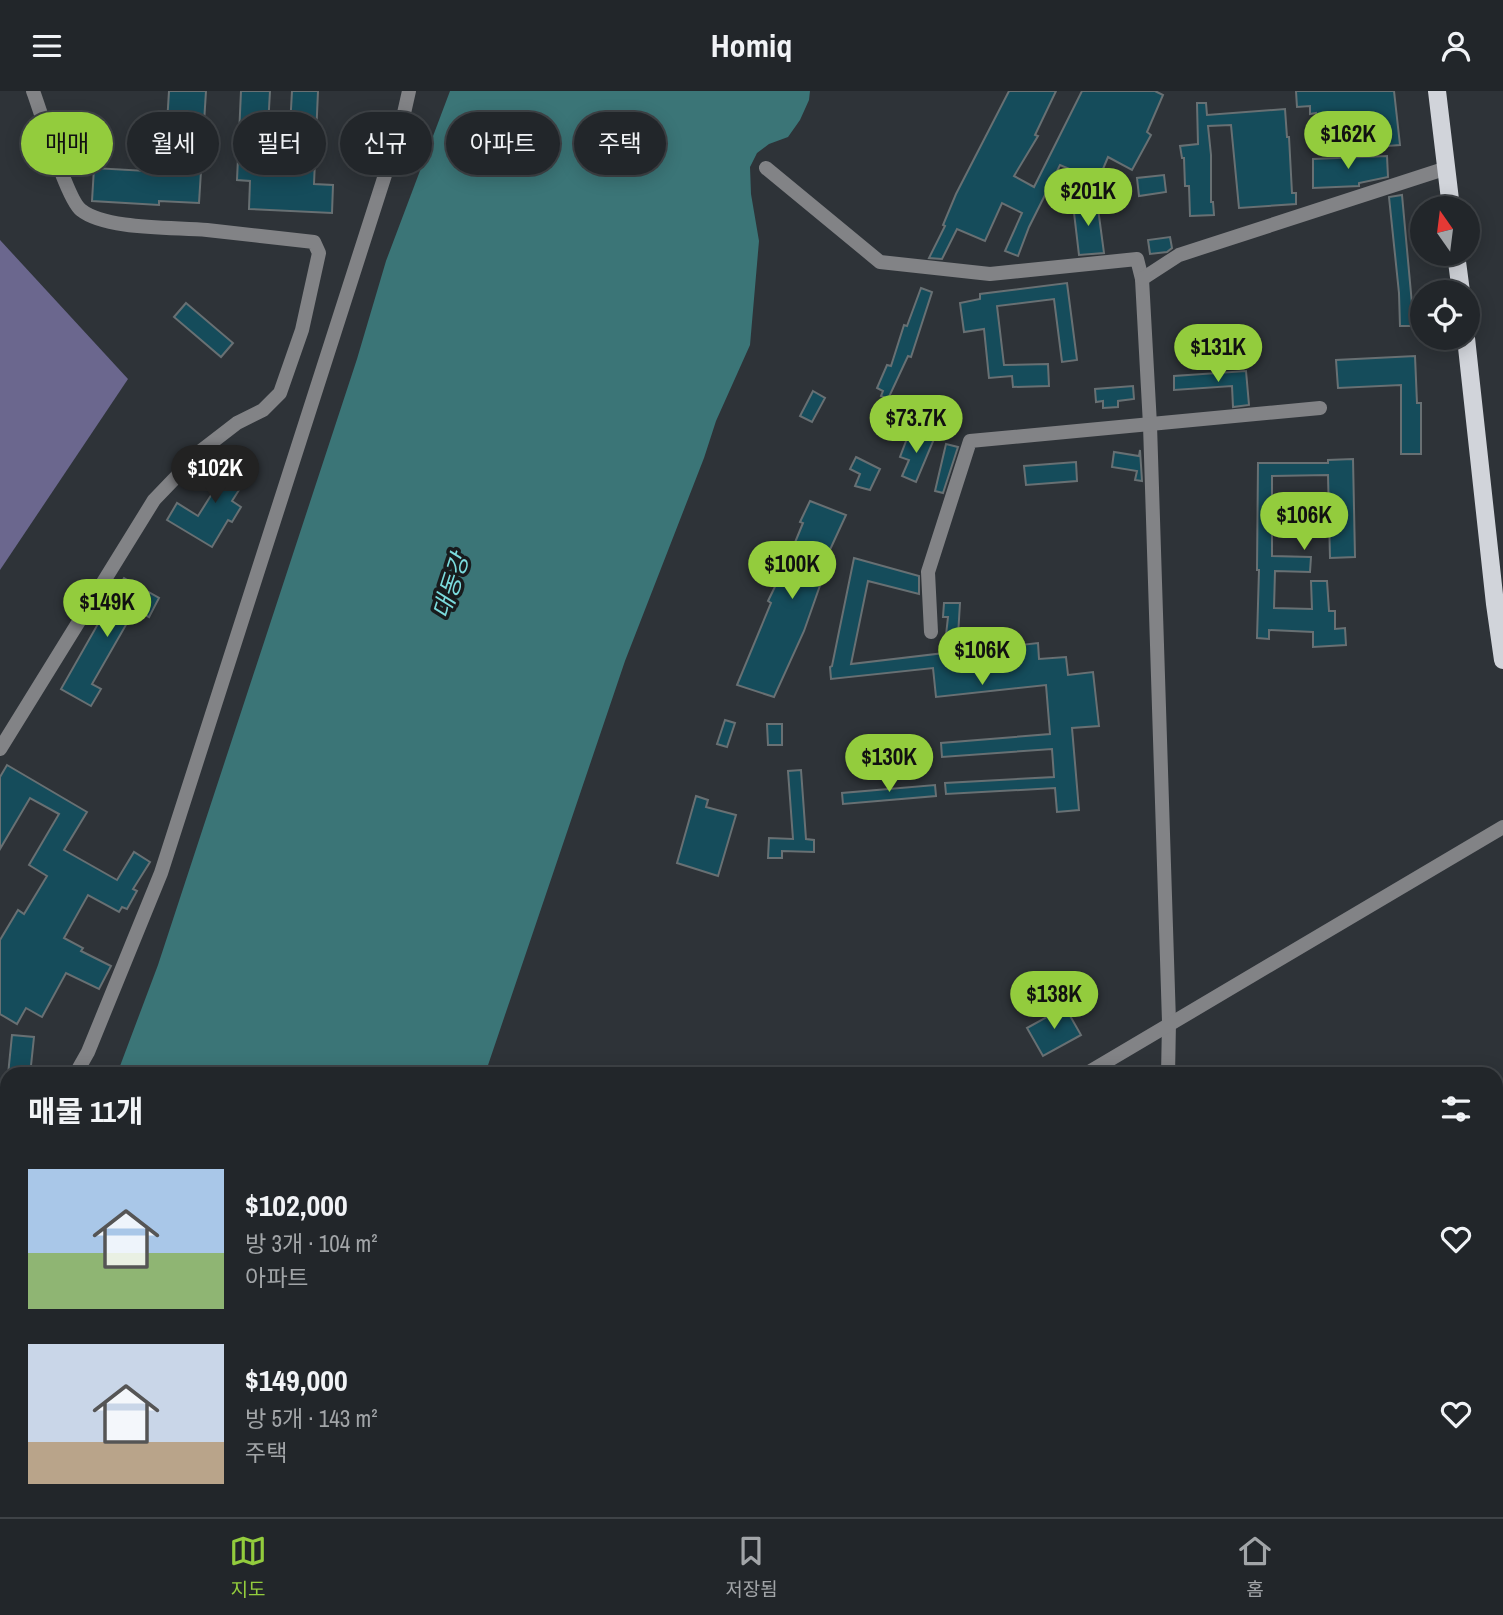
<!DOCTYPE html>
<html lang="ko">
<meta charset="utf-8">
<style>
:root{--surface:#22262a;--page:#2e3236;--text:#f1f3f6;--muted:#a2a5a8;--line:#3f4347;--accent:#93cc3d}
body{margin:0;font-family:"Archivo Narrow","Noto Sans KR",sans-serif;background:var(--page);color:var(--text);height:100vh;display:flex;flex-direction:column;font-size:26px;white-space:nowrap}
*{box-sizing:border-box;margin:0}
p{font-size:23px;color:var(--muted)}
.icon{flex:none;width:38px;height:38px;fill:none;stroke:currentColor;stroke-width:2;stroke-linecap:round;stroke-linejoin:round}
.map{position:relative;flex:1;overflow:hidden}
.sheet{position:absolute;left:0px;top:976px;width:1503px;height:450px;display:flex;flex-direction:column;background:var(--surface);border-radius:21px 21px 0 0;box-shadow:0 4px 18px #0003,0 0 0 2px var(--line)}
.sheet>*{flex:none}
.hud{position:absolute;left:21px;top:21px;width:700px;height:63px;display:flex;gap:14px}
.needle{width:46px;rotate:346deg}
.buttons{position:absolute;left:1410px;top:105px;display:grid;gap:14px}
.buttons a{display:grid;place-items:center;width:70px;height:70px;border-radius:50%;background:var(--surface);box-shadow:0 4px 18px #0003,0 0 0 2px var(--line);font-size:35px}
.price{position:absolute;translate:-50% -60px;padding:0 16px;border-radius:24px;background:var(--accent);color:#111;font-size:23px;line-height:46px;filter:drop-shadow(0 2px 4px #0008)}
.price::after{content:'';position:absolute;left:50%;top:42px;width:21px;height:16px;margin-left:-10px;background:inherit;clip-path:polygon(0 0,100% 0,50% 100%)}
.price.current{background:#222;color:#fff}
ul{padding:0;list-style:none}
li{display:flex;align-items:center;gap:21px;height:175px;padding:0 28px}
li span{display:grid;place-items:center;flex:none;width:196px;height:140px;border-radius:0px;color:#555}
li>.icon{margin-inline-start:auto}
span .icon{width:84px;height:84px;fill:#fffc;stroke-width:1}
li b{font-size:30px}
h2{display:flex;justify-content:space-between;align-items:center;height:84px;padding:0 28px;font-size:30px}
.pill{padding:0 24px;border-radius:32px;background:var(--surface);box-shadow:0 4px 18px #0003,0 0 0 2px var(--line);font-size:24px;line-height:63px}
.pill.current{background:var(--accent);color:#111}
header{display:flex;justify-content:space-between;align-items:center;height:91px;padding:0 28px;background:var(--surface);font-size:32px;font-weight:700}
.dock{display:flex;justify-content:space-around;align-items:center;height:98px;border-top:2px solid var(--line);background:var(--surface);font-size:19px;color:var(--muted)}
.dock a{display:grid;justify-items:center;gap:4px}
.dock .current{color:var(--accent)}
.map>svg:first-child{display:block}
.forest{fill:#6b678e}
.water{fill:#3b7577}
.building{fill:#154c5b;stroke:#687073;stroke-width:2}
.lines{fill:none;stroke-linecap:round;stroke-linejoin:round}
.minor{stroke:#828386;stroke-width:14}
.major{stroke:#d1d4da;stroke-width:18}
.labels{text-anchor:middle;dominant-baseline:central;stroke-width:7;stroke-linejoin:round;paint-order:stroke}
.water-label{font-size:24px;font-style:italic;fill:#7bdbdd;stroke:#181b1d}
</style>
<header><svg class="icon" aria-label="menu" viewBox="0 0 24 24"><path d="M4 6h16M4 12h16M4 18h16"/></svg>Homiq<svg class="icon" aria-label="person" viewBox="0 0 24 24"><circle cx="12" cy="8" r="4"/><path d="M4 21q1-7 8-7t8 7"/></svg></header>
<div class="map">
<svg width="1503" height="1426" viewBox="0 0 1503 1426">
<rect width="100%" height="100%" fill="#2e3338"/>
<path class="forest" d="M0,149L128,288L0,479Z"/>
<g class="water">
<path d="M450,0H810L809,9L800,29L788,46L769,53L757,62L750,76L751,103L759,150L750,254L716,330L704,367L625,570L485,983H117L158,874L357,268L386,170Z"/>
<path d="M7,1256V1419H347L346,1426H0V1277Z"/>
</g>
<g class="building">
<path d="M169,0H206L199,112L159,110V114L92,110L94,77L164,81Z"/>
<path d="M241,0H270L267,53L289,54L292,0H318L314,93L333,94L332,122L249,118L250,90L237,89Z"/>
<path d="M1009,0H1056L1035,44L1038,45L1014,85L1034,96L1082,0H1155L1163,4L1147,41L1151,44L1132,79L1108,66L1098,90L1060,74L1029,136L1018,165L1005,160L1022,122L1002,112L985,150L957,138L942,168L929,167L945,135L943,134L956,103Z"/>
<path d="M1296,0H1394L1400,54L1387,55L1386,35L1353,38L1354,43H1316V22L1310,23V15L1297,16Z"/>
<path d="M1197,12H1206L1207,24L1285,18L1287,46H1289L1292,102H1296V113L1239,117L1231,34L1208,35L1211,64V111H1213L1214,124L1190,125L1189,95H1185L1184,67H1182L1180,55L1198,53Z"/>
<path d="M1387,65L1388,86L1359,92V95L1313,97V68Z"/>
<path d="M1164,84L1166,101L1139,105L1137,87Z"/>
<path d="M1402,104L1414,235H1400L1399,202L1389,106Z"/>
<path d="M1097,110L1104,162L1079,164L1073,113Z"/>
<path d="M1170,146L1172,157L1167,161L1150,163L1148,149Z"/>
<path d="M1067,192L1077,269L1062,271L1054,208L997,215L1004,274L1048,273L1049,295L1013,296L1012,285L989,287L984,238L964,241L960,212L980,208V203Z"/>
<path d="M921,197L932,201L911,266L908,265L888,308L881,305L883,300L877,297L887,274L891,275L904,234L907,235Z"/>
<path d="M186,212L233,252L221,266L174,226Z"/>
<path d="M1415,265L1417,312H1421V363H1401V294L1338,297L1336,269Z"/>
<path d="M1246,280L1249,314L1233,316L1232,295L1174,299V285Z"/>
<path d="M1133,295L1134,308L1118,310V316L1103,317V310L1096,311L1095,298Z"/>
<path d="M813,300L825,307L812,331L800,325Z"/>
<path d="M920,342L934,348L916,391L902,385L909,369L900,366L908,345L917,348Z"/>
<path d="M946,353L958,356L943,402L935,400Z"/>
<path d="M1140,359L1142,390L1135,389L1137,380L1112,376L1114,361L1139,365Z"/>
<path d="M237,363L255,374L232,410L241,416L232,431L228,429L212,456L167,429L177,412L198,425Z"/>
<path d="M856,366L880,378L870,399L855,395L860,383L850,378Z"/>
<path d="M1353,368L1355,466L1330,467L1328,384L1272,385V465L1311,466L1310,481L1275,480L1274,517L1312,518L1311,490H1327L1329,520H1335V538L1345,537L1346,554L1313,556V541L1269,539V548L1257,547L1259,479H1257L1258,372H1328V369Z"/>
<path d="M1076,371L1077,390L1026,394L1024,375Z"/>
<path d="M810,410L846,424L828,463L833,465L823,486L804,540L774,606L737,594L771,512L768,510L787,471L803,432L800,431Z"/>
<path d="M854,467L919,485V503L868,490L851,573L944,562L948,526H943L944,512H960L957,561L1038,552L1039,568L1066,566L1068,584L1093,581L1099,635L1072,637L1079,719L1057,721L1055,697L946,703L945,692L1054,686L1052,658L942,666L941,652L1050,643L1046,594L936,606L933,577L831,588L830,576L832,575Z"/>
<path d="M124,487L159,507L149,526L135,518L92,593L101,598L91,615L61,598Z"/>
<path d="M725,629L735,632L727,656L717,653Z"/>
<path d="M767,633H782V654H768Z"/>
<path d="M7,674L87,721L64,759L117,789L134,761L150,771L133,798L137,800L127,818L122,816L119,821L88,804L64,847L83,857L81,860L111,875L99,898L66,882L42,926L26,917L17,933L0,923V849L18,819L24,823L47,785L29,774L59,723L30,707L0,758V686Z"/>
<path d="M801,679L806,748L814,749V761L782,760V767H768L769,747L793,748L788,680Z"/>
<path d="M935,694L936,705L843,713L842,702Z"/>
<path d="M696,705L708,709L706,716L736,724L718,785L677,772Z"/>
<path d="M1065,916L1081,944L1043,965L1027,937Z"/>
<path d="M12,944L34,946L30,984H8Z"/>
</g>
<g class="lines">
<g class="minor">
<path d="M766,77L880,171L990,183L1137,168L1142,188L1150,334L1169,931L1168,984"/>
<path d="M1142,188L1179,164L1447,77"/>
<path d="M931,541L928,481L970,350L1320,317"/>
<path d="M0,658L154,409L202,359L237,332L263,319L280,302L302,239L319,162L314,151C278,147 243,143 207,139C175,136 106,139 81,119C67,109 41,21 33,0"/>
<path d="M75,984L88,961L161,782L402,31L409,0"/>
<path d="M1084,984L1503,736"/>
<path d="M0,1056L7,1061"/>
<path d="M0,1210L7,1197"/>
<path d="M1164,1426V1419"/>
</g>
<g class="major">
<path d="M1437,0L1451,117"/>
<path d="M1456,163L1461,201"/>
<path d="M1466,247L1495,513L1503,569"/>
</g>
</g>
<g class="labels">
<g class="water-label">
<text transform="translate(450 495) rotate(-72)">대동강</text>
</g>
</g>
</svg>
<div class="buttons">
<a><svg class="needle" viewBox="-14 -14 28 28"><path d="M0-13l5 13h-10z" fill="#e53935"/><path d="M0 13l5-13h-10z" fill="#a2a5a8"/></svg></a>
<a><svg class="icon" aria-label="locate" viewBox="0 0 24 24"><circle cx="12" cy="12" r="6"/><path d="M12 2v4M12 18v4M2 12h4M18 12h4"/></svg></a>
</div>
<b class="price" style="left:1348px;top:80px">$162K</b>
<b class="price" style="left:1088px;top:137px">$201K</b>
<b class="price" style="left:1218px;top:293px">$131K</b>
<b class="price" style="left:916px;top:364px">$73.7K</b>
<b class="price current" style="left:215px;top:414px">$102K</b>
<b class="price" style="left:1304px;top:461px">$106K</b>
<b class="price" style="left:792px;top:510px">$100K</b>
<b class="price" style="left:107px;top:548px">$149K</b>
<b class="price" style="left:982px;top:596px">$106K</b>
<b class="price" style="left:889px;top:703px">$130K</b>
<b class="price" style="left:1054px;top:940px">$138K</b>
<div class="hud">
<a class="pill current">매매</a>
<a class="pill">월세</a>
<a class="pill">필터</a>
<a class="pill">신규</a>
<a class="pill">아파트</a>
<a class="pill">주택</a>
</div>
<section class="sheet">
<h2>매물 11개<svg class="icon" aria-label="filters" viewBox="0 0 24 24"><path d="M4 7h16M4 17h16"/><circle cx="9" cy="7" r="2"/><circle cx="15" cy="17" r="2"/></svg></h2>
<ul>
<li><span style="background:linear-gradient(#a9c7e8 60%,#8fb573 0)"><svg class="icon" aria-label="home" viewBox="0 0 24 24"><path d="M3 11l9-7 9 7M6 9v11h12V9"/></svg></span><div><b>$102,000</b><p>방 3개 · 104 m²</p><p>아파트</p></div><svg class="icon" aria-label="heart" viewBox="0 0 24 24"><path d="M12 20l-8-8c-3-5 5-10 8-4 3-6 11-1 8 4z"/></svg></li>
<li><span style="background:linear-gradient(#c9d6e8 70%,#b9a48a 0)"><svg class="icon" aria-label="home" viewBox="0 0 24 24"><path d="M3 11l9-7 9 7M6 9v11h12V9"/></svg></span><div><b>$149,000</b><p>방 5개 · 143 m²</p><p>주택</p></div><svg class="icon" aria-label="heart" viewBox="0 0 24 24"><path d="M12 20l-8-8c-3-5 5-10 8-4 3-6 11-1 8 4z"/></svg></li>
</ul>
</section>
</div>
<nav class="dock">
<a class="current"><svg class="icon" aria-label="map" viewBox="0 0 24 24"><path d="M3 6l6-2 6 2 6-2v14l-6 2-6-2-6 2zM9 4v14M15 6v14"/></svg>지도</a>
<a><svg class="icon" aria-label="saved" viewBox="0 0 24 24"><path d="M7 4h10v16l-5-4-5 4z"/></svg>저장됨</a>
<a><svg class="icon" aria-label="home" viewBox="0 0 24 24"><path d="M3 11l9-7 9 7M6 9v11h12V9"/></svg>홈</a>
</nav>
